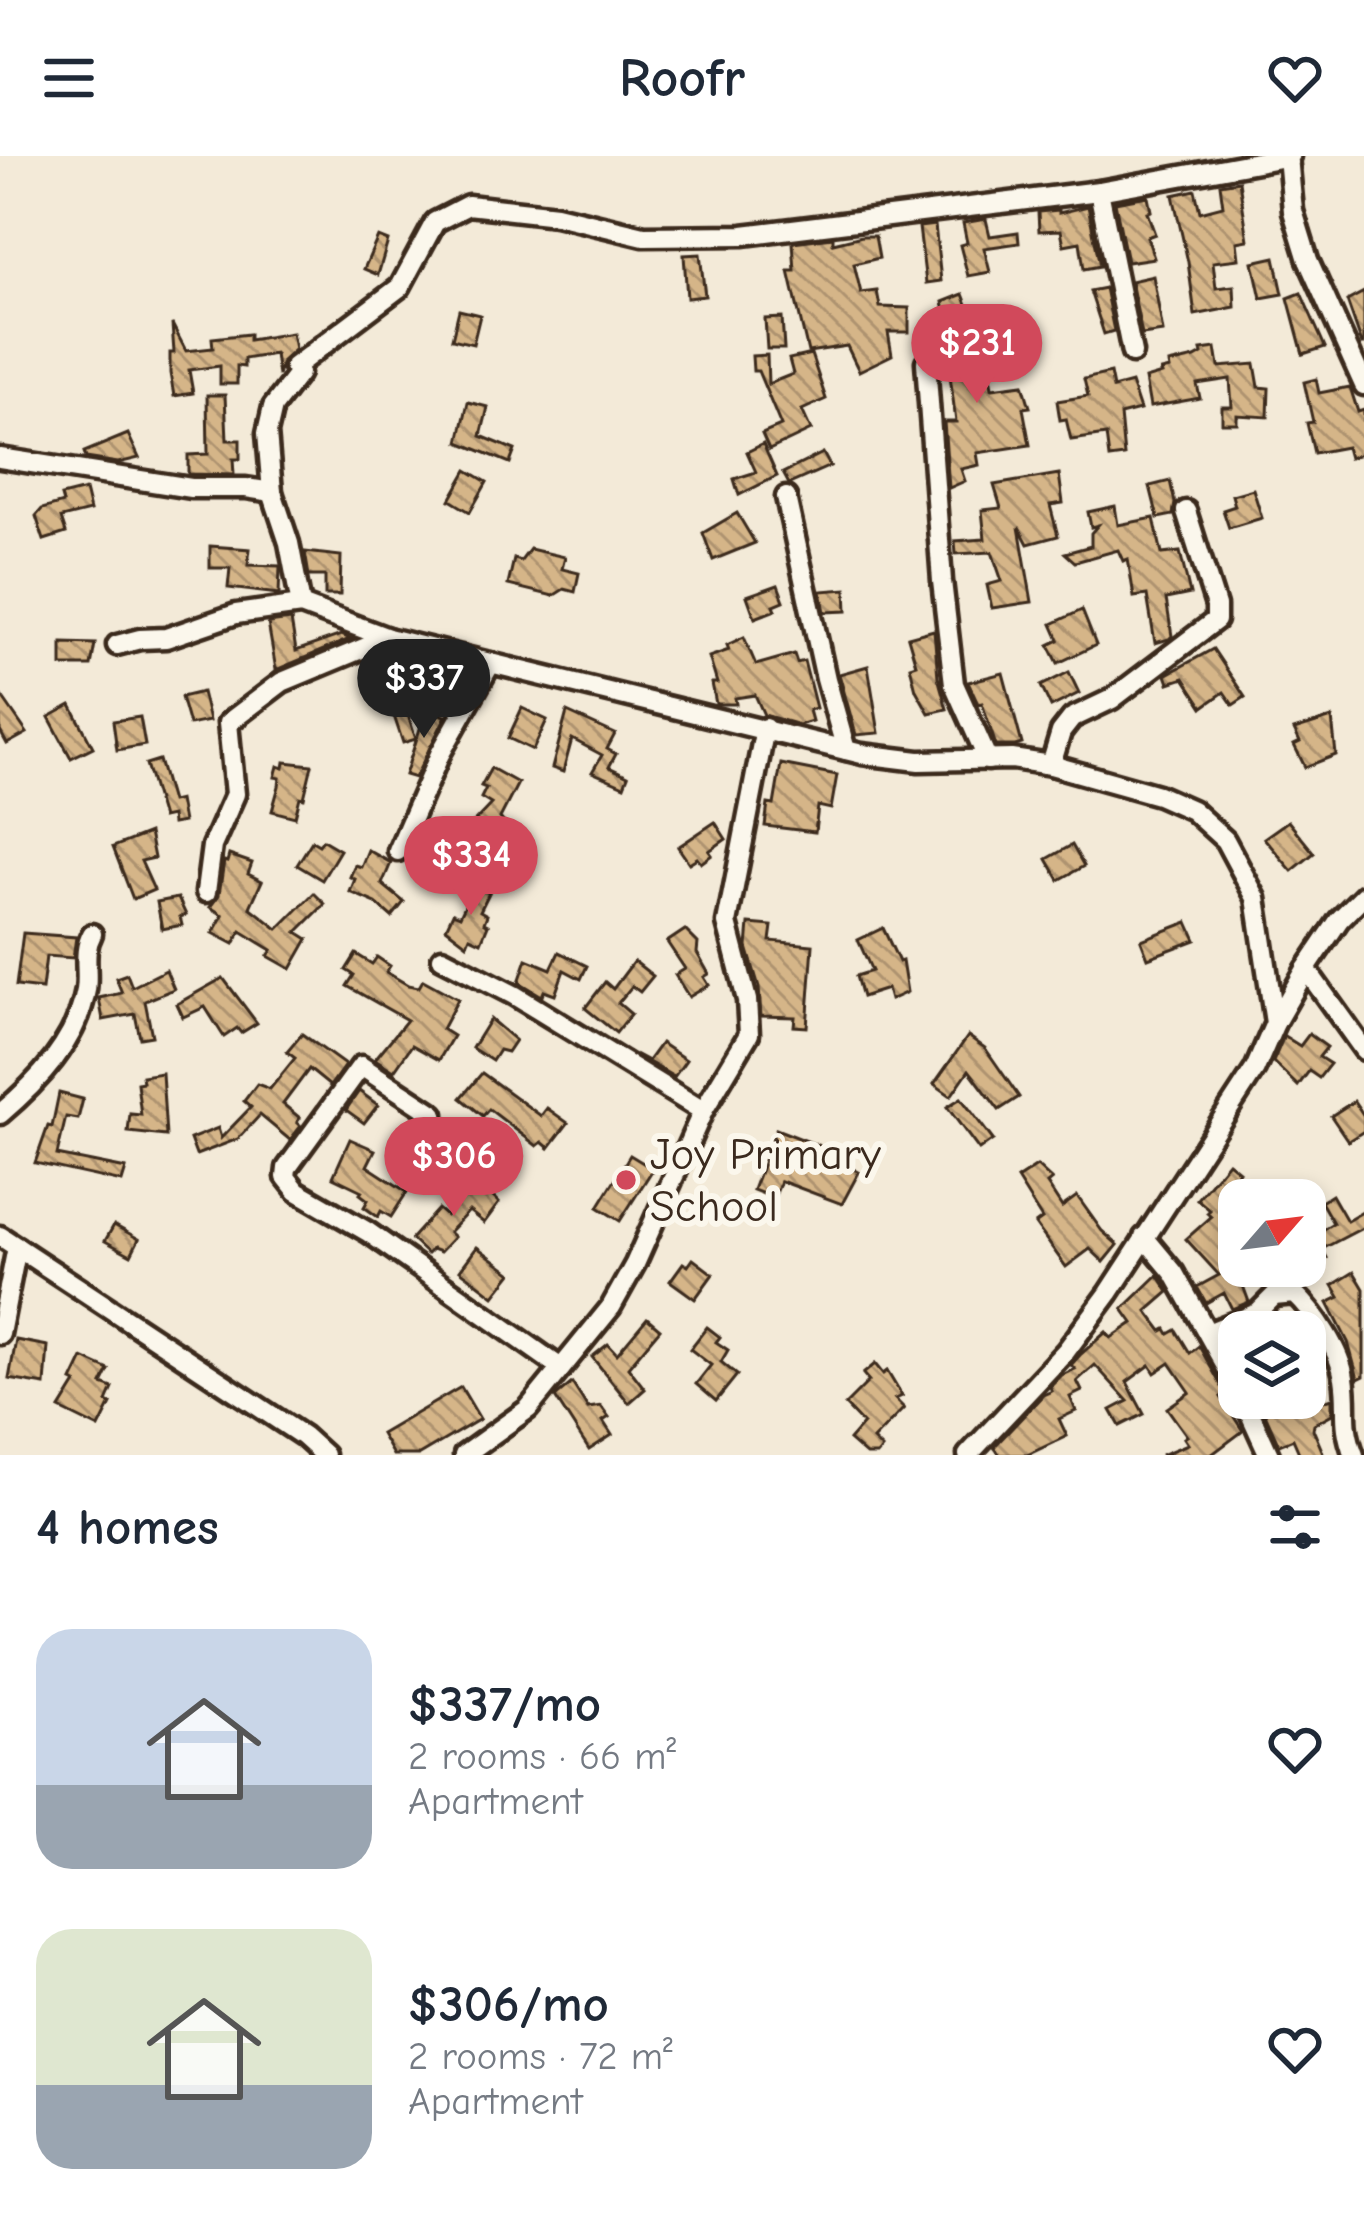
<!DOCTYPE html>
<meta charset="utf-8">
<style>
:root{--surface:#fff;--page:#f2f2f3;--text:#1f2937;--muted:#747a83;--accent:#d1495b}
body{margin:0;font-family:"Comic Neue",sans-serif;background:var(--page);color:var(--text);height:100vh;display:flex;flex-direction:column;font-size:45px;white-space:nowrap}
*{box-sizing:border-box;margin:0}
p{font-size:39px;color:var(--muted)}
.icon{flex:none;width:66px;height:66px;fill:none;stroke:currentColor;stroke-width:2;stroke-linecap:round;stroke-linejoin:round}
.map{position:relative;height:1299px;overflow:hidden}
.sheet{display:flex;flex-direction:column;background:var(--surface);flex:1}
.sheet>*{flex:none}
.needle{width:78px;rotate:62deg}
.tools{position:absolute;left:1218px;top:1023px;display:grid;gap:24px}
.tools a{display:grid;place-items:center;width:108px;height:108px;border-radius:24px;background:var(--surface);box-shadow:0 6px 18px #0003;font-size:60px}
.price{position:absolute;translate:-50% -102px;padding:0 27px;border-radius:42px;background:var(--accent);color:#fff;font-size:39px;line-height:78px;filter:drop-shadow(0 3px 6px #0008)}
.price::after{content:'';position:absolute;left:50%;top:72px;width:36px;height:27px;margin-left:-18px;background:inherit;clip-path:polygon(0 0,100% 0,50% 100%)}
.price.on{background:#222;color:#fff}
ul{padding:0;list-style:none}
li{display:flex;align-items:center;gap:36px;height:300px;padding:0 36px}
li span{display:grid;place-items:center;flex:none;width:336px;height:240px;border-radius:36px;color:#555}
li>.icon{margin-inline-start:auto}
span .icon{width:144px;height:144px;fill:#fffc;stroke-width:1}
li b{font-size:51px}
h2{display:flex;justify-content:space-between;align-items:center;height:144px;padding:0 36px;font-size:51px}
header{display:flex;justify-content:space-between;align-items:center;height:156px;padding:0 36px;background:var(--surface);font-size:54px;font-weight:700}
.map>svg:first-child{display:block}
.building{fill:url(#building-back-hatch);stroke:#3b2a1e;stroke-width:3}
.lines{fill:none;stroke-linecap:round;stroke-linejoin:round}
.minor-casing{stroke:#3b2a1e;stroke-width:27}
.minor{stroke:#fbf7ec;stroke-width:18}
.poi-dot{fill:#d1495b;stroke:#fbf7ec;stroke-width:4.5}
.labels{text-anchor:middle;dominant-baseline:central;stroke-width:12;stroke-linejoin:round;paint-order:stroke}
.poi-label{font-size:45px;fill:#3b2a1e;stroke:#fbf7ec;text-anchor:start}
</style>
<header><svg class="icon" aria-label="menu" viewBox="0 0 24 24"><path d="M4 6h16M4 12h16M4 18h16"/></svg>Roofr<svg class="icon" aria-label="heart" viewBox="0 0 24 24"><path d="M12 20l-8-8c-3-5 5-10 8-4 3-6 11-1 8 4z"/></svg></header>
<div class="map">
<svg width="1364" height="1299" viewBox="0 0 1364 1299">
<defs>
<pattern id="building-back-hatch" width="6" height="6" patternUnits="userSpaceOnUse" patternTransform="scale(3)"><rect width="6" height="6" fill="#d5b588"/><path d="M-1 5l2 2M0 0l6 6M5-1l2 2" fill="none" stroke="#ae936f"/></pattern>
</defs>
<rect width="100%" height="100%" fill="#f3ead8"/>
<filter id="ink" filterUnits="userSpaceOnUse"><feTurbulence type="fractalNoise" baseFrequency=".00833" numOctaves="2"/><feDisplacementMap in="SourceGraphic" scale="24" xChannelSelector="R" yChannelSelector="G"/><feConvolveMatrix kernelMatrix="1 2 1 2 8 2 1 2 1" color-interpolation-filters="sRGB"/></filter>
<g filter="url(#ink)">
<g class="building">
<path d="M1239,25L1248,84L1237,86L1239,103L1213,106L1216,132L1234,130L1235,151L1195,159L1188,106L1173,39L1195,34L1200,56L1223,50L1220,28Z"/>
<path d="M1148,40L1151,55L1147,56L1155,78L1147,81L1154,102L1127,106L1115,46Z"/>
<path d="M1088,50L1100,110L1084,113L1080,86L1064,89L1061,74L1039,75L1038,56L1059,54V57Z"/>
<path d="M986,63L990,80L1018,76L1019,87L984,92L990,116L968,120L960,89L967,87L963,67Z"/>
<path d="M935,69L941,125L926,127L919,71Z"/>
<path d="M862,80H875L879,102L854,108L861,137L877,135L880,151L909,152V176H888L892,199L859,215L847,190L808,196L789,115H795L793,86L833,81V87Z"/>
<path d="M378,81L388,85L378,119L364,113Z"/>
<path d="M700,98L705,140L687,142L684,99Z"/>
<path d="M1275,101L1283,138L1261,142L1253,106Z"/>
<path d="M1153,120L1163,176L1142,179L1131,125Z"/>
<path d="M1105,132L1114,175L1104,178L1090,135Z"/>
<path d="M1364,136V188H1362L1347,145Z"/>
<path d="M1301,137L1325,191L1303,198L1288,142Z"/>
<path d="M963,138L968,151L950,157L961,187L963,214L989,210L992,232L1023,228L1030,251L1023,252L1030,289L977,297L979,309L961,313L965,325L949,332L944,266H956L947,196L939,197L937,164L946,159L943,146Z"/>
<path d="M459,154L480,159L473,188L452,183Z"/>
<path d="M782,162L784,193H767L765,163Z"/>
<path d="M1013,162V168L1023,167L1026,197L998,203L995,167Z"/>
<path d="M172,168L186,195L213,192L212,182L249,178V184L292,177L295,193L282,205L278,220L275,198L244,203V211L237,210V228H220V210L189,214L193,237L174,240L170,217V197H174Z"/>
<path d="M1216,192L1219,211L1255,208L1259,231L1269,232L1268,261L1237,259V267H1222V251H1232L1230,223L1197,228L1200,242L1150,251L1145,223L1162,218L1161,215L1170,213L1169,208L1195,202L1202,198L1201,194Z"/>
<path d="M811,198L826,243L802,254L811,274L769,294L762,278L781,270L758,215H753L752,200L767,199L768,228L793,218L789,203Z"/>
<path d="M1110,217L1113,232L1131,227L1140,254L1120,259L1124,300L1109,302L1106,279L1071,284L1066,263L1060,264L1057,245L1088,240L1084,223Z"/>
<path d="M1316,223L1319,237L1350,231L1358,256L1364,254V297L1349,302L1346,291L1314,297L1307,267L1313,266L1304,226Z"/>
<path d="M207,239H225L227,284H240V303H233L234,319L188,318V299L208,298Z"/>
<path d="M468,246L488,251L481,280L515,294L510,307L459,286Z"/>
<path d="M128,278L139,302L118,307L86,302L84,296Z"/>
<path d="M763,288L777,320L739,339L734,323L756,316L747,296Z"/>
<path d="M823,297L830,310L789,328L783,317Z"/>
<path d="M467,314L487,326L470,356L450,344Z"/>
<path d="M1059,318L1063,347L1050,349L1058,380L1028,388L1019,371L1032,446L992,452L987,429L1002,425L992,396L956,398L955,385L985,383L982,354L1001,352L994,329Z"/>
<path d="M1170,325L1175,347L1173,359L1158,362L1150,330Z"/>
<path d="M1253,333L1262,362L1229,372L1223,354L1235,350L1232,339Z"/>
<path d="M85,334L90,355L61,362L66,377L44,384L36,360L42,353L63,347L61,340Z"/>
<path d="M1115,350L1118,369L1154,362L1162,398L1180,396L1190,438L1166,443L1172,480L1169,483L1155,487L1147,439L1134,441L1128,403L1123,405L1118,394L1075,406L1065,397L1091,390V377L1098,369L1091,371L1088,356Z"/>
<path d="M737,357L755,387L713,404L703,377Z"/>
<path d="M210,390L250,393L248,409L280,410L279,438L228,432L230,412H210Z"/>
<path d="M530,393L565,401L562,413L579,417L575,436L564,433L553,440L508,429L514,403L521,405Z"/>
<path d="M305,396L341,400L340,439H325V420H309Z"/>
<path d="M778,429L784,445L774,449L776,454L755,462L747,440Z"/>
<path d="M846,433L847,455L825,456L821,435Z"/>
<path d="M1082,454L1096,489L1058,507L1049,489L1059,484L1052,468Z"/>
<path d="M291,464L296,495L341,479L350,483L276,514L268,467Z"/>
<path d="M934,474L938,521L947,553L929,557L916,534L910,510L916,508L908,481Z"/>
<path d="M744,481L756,509L794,498L797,507L804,505L816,552L809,554L812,565L799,569L764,559L755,539L735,542L736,548H716L712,527H717L709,501L729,494L727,489Z"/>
<path d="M62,487L95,488L91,510H62Z"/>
<path d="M1213,493L1245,541L1233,549L1224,536L1203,551L1184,522L1169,527L1166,519Z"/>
<path d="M868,510L879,577L856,579L839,518Z"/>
<path d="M1069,516L1079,537L1051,551L1041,530Z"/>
<path d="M1003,517L1022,588L1015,590H996L982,547L978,548L968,526Z"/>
<path d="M202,536L209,565L189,569L181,541Z"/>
<path d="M0,538L27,577L7,588L0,575Z"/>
<path d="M71,549L93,591L71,602L49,561Z"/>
<path d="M405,550L416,583L403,587L392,554Z"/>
<path d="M522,552L547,564L533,594L508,582Z"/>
<path d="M426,554L446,560L415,622L405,619Z"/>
<path d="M567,556L615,578L607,593L616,598L609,611L628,620L624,630L592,616L602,599L572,583L563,616L552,612Z"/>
<path d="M140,561L145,589L117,594L113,565Z"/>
<path d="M1332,562L1336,599L1305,611L1294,589L1300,586L1294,574Z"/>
<path d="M159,604L171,646L179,644L183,666L172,668L171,660L162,662L146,608Z"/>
<path d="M285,606L312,609L304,642L300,641L295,661L272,655L279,630L280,622L275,621L278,610L284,612Z"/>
<path d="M781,608L837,619L831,653L818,650L815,676L765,670L768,648L774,649Z"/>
<path d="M491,612L518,627L500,662L506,669L492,684L474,666L491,648L481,642L486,632L481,630Z"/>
<path d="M1288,665L1314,697L1292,715L1264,682Z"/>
<path d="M715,666L726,683L709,695L712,699L701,707L697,702L689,707L678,691Z"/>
<path d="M149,677L154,702L141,705L154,734L133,743L113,691Z"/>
<path d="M323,684L340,694L322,724L297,709L312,685L319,689Z"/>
<path d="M1072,689L1084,710L1059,724L1047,703Z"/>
<path d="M368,694L391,707L382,728L404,746L392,761L376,747L350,736L355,723L350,721L355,709L361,711Z"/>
<path d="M229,699L252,707L248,718L262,725L250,751L278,773L314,737L325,748L297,776L308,783L291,813L268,800L272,794L241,775L234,788L213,777L223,759L210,751L219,739L224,705L227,706Z"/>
<path d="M474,730L489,737L480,755L487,759L484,767L488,769L481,786L470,781L467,788L446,772L453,757L460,760Z"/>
<path d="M178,742L186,759L180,761L182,769L162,773L157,746Z"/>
<path d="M1188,766L1196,784L1148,802L1141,784Z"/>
<path d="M749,768L772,770L770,785L813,789L807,871L794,870L795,861L761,860L759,831L747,791Z"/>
<path d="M883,772L899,806L902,805L907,836L890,844L887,833L862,841L856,820L872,815L858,784Z"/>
<path d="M685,774L698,787L697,797L709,818L704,821L709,829L689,841L675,819L685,813L667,786Z"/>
<path d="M23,777L76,781L73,802L46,800L42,833L16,830Z"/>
<path d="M559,796L587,810L581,823L564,814L555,839L544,835L542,840L519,826L527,803L551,813Z"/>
<path d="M356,798L372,808L377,801L390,810L386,816L408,829L419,831L423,824L458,843L442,873L453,880L439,904L412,889L394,915L375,903L407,864L347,830L354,819L346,814Z"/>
<path d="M634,805L653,820L640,836L632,830L618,847L631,858L616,877L585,852L605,826L613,833Z"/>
<path d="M166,814L174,833L145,845L152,880L140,882L135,858L103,864L99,842L122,837L116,822L127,818L132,831Z"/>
<path d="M223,822L257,867L241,877L237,872L224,881L205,851L183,861L177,848Z"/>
<path d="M490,863L515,884L507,896L499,894L492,905L472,892Z"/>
<path d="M302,878L345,909L330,930L309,913L283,948L300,962L297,966L301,970L290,984L260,959L238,983L196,999L190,983L218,972L221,982L251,951L244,945L257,928L270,933L295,902L287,896Z"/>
<path d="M1309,878L1327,891L1319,901L1330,908L1319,922L1309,915L1298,930L1273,906L1284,880L1300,890Z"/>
<path d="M968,880L985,892L1019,941L999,954L969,914L951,940L934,928Z"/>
<path d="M661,887L686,904L674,921L635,898L648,905Z"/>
<path d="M162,917L166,980L128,976L130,958L141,959L137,927L143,926L142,920Z"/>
<path d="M482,917L541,960L547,952L568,967L549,992L542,986L537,990L489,953L483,960L461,942Z"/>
<path d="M359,935L378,949L364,967L346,954Z"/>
<path d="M59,937L83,943L78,963L66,961L57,999L126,1013L122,1026L35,1007L48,970L52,971Z"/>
<path d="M961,942L993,984L979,994L947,951Z"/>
<path d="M1354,945L1364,960V975L1348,985L1331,960Z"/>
<path d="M776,973L835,996L833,1002L859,1016L842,1048L781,1025L774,1042L753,1034Z"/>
<path d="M350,983L375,994L367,1010L407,1036L391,1061L381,1055L378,1061L364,1051L368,1044L360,1038L362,1035L333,1021Z"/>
<path d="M630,999L653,1013L620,1065L598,1051Z"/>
<path d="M1228,1006L1239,1015L1228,1032L1239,1042V1110H1305V1084L1333,1067L1321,1046L1332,1039L1347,1065L1364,1055V1071L1322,1093L1327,1102L1282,1126L1267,1129L1259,1117L1242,1127L1249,1146L1232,1153L1224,1137L1206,1147L1197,1131L1219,1119L1186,1083L1211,1061L1207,1057L1210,1054L1197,1043Z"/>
<path d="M1037,1010L1052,1024L1047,1028L1062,1051L1077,1040L1102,1075L1118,1089L1104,1106L1090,1093L1066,1111L1035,1068L1042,1063L1017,1023Z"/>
<path d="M480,1028L499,1047L484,1067L469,1055L449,1076L454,1081L440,1096L432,1093L427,1098L411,1083L438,1053L446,1060L470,1029L476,1034Z"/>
<path d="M114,1069L139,1083L131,1099L105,1085Z"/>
<path d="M477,1091L512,1117L494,1140L460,1114Z"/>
<path d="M693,1103L713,1118L695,1143L670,1125L683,1107L688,1110Z"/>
<path d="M1354,1116L1364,1133V1220L1358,1223L1348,1186L1328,1147L1340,1141L1333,1129Z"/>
<path d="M1158,1119L1169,1136L1147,1155L1162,1175L1166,1173L1169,1178L1176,1174L1190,1197L1199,1190L1226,1238L1221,1241L1243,1275L1211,1299H1161L1188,1288L1184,1282L1187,1280L1167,1252L1190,1236L1170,1207L1155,1217L1150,1209L1127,1226L1144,1258L1120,1270L1111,1254L1128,1245L1095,1209L1077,1225L1082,1235L1070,1241L1076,1255L1059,1263L1067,1280L1027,1299H1000L994,1291L1043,1239L1052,1235L1050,1231L1062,1219L1075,1213L1071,1209L1081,1198L1106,1176L1111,1182L1133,1167L1123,1153Z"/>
<path d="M647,1162L660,1173L628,1211L645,1233L629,1247L592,1201L608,1188L617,1198Z"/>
<path d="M707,1171L720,1181L716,1186L728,1194L721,1206L737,1219L716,1245L696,1228L711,1209L690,1193Z"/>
<path d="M16,1184L48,1190L45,1229L9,1223Z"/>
<path d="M83,1202L109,1214L102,1228L113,1232L107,1246L111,1248L99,1272L60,1253L76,1227L72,1225Z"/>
<path d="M875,1208L883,1218L887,1215L902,1240L895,1243L904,1252L873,1284L882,1293L877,1299H866L849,1284L863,1268L845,1249L869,1225L863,1218Z"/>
<path d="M572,1227L588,1252L601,1250L609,1261L603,1265L612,1279L589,1294L555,1241Z"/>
<path d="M461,1231L480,1263L419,1299H393L381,1278Z"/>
<path d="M1258,1242H1300L1305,1251L1332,1242V1258L1314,1268L1313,1273L1324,1299H1300L1293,1283L1279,1289Z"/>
</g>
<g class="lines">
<defs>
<g id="minor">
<path d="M1288,0L1293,55L1308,104L1364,229"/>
<path d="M1099,35L1132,197"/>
<path d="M926,206L942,425L954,528L988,604"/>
<path d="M0,302L191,332H246L272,336"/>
<path d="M786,341L826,523L846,594"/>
<path d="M301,449L289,387L272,336L267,277L273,251L299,217L294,211L400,131L435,66L468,49L556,59L644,80L743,79L1099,35L1290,0"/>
<path d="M117,489L140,483L166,482L236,458L301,449L388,482L862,598L919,605L1012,603L1051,609L1158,639L1192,654L1225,684L1256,742L1275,867"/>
<path d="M1051,609L1061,576L1072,562L1112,543L1216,464V450L1186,355"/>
<path d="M398,695L440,598L491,507"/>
<path d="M206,736L212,690L235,638L228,567L282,526L388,482"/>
<path d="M442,802L514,839L703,955"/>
<path d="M1306,813L1364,894"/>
<path d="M0,958C38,926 77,885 86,834C89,815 82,796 92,778"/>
<path d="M434,958L361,910L287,1012L286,1021L297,1035L368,1076L561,1212"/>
<path d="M0,1080L303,1280L324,1299"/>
<path d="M1144,1081L1174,1117L1239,1234"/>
<path d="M1210,1176L1257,1157L1274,1140L1295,1138C1315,1157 1340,1195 1344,1222C1349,1253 1341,1266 1354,1299"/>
<path d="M0,1178L17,1091"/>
<path d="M1243,1242L1269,1299"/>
<path d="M464,1299L528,1253L611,1151L635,1108L703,955L749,878L747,844L727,767L765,572"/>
<path d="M968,1299L1066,1195L1109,1137L1255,913L1275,867L1306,813L1339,764L1364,739"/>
</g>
</defs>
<use href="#minor" class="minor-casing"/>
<use href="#minor" class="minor"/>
</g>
</g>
<circle class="poi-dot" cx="626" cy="1024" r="12"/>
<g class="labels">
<g class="poi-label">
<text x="650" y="998">Joy Primary<tspan x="650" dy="52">School</tspan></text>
</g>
</g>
</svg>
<div class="tools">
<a><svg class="needle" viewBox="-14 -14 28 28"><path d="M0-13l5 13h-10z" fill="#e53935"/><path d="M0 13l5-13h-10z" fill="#747a83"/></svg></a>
<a><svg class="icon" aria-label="layers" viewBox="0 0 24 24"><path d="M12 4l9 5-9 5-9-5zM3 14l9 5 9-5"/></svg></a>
</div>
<b class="price" style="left:977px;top:250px">$231</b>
<b class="price on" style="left:424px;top:585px">$337</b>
<b class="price" style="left:471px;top:762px">$334</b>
<b class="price" style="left:454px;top:1063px">$306</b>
</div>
<section class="sheet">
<h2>4 homes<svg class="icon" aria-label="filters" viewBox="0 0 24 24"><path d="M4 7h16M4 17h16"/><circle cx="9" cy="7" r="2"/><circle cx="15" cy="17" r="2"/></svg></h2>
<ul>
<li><span style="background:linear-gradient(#c9d6e8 65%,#9aa5b1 0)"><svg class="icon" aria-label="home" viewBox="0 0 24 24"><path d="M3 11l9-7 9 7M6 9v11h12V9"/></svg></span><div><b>$337/mo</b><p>2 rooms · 66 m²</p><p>Apartment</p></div><svg class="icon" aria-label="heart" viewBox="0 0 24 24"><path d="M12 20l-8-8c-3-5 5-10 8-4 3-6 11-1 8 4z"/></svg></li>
<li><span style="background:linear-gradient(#dfe7d0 65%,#9aa5b1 0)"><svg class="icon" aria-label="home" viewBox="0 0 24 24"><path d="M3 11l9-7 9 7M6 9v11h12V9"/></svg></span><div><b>$306/mo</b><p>2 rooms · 72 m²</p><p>Apartment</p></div><svg class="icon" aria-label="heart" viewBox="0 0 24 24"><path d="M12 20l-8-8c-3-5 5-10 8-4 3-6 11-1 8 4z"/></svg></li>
</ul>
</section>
